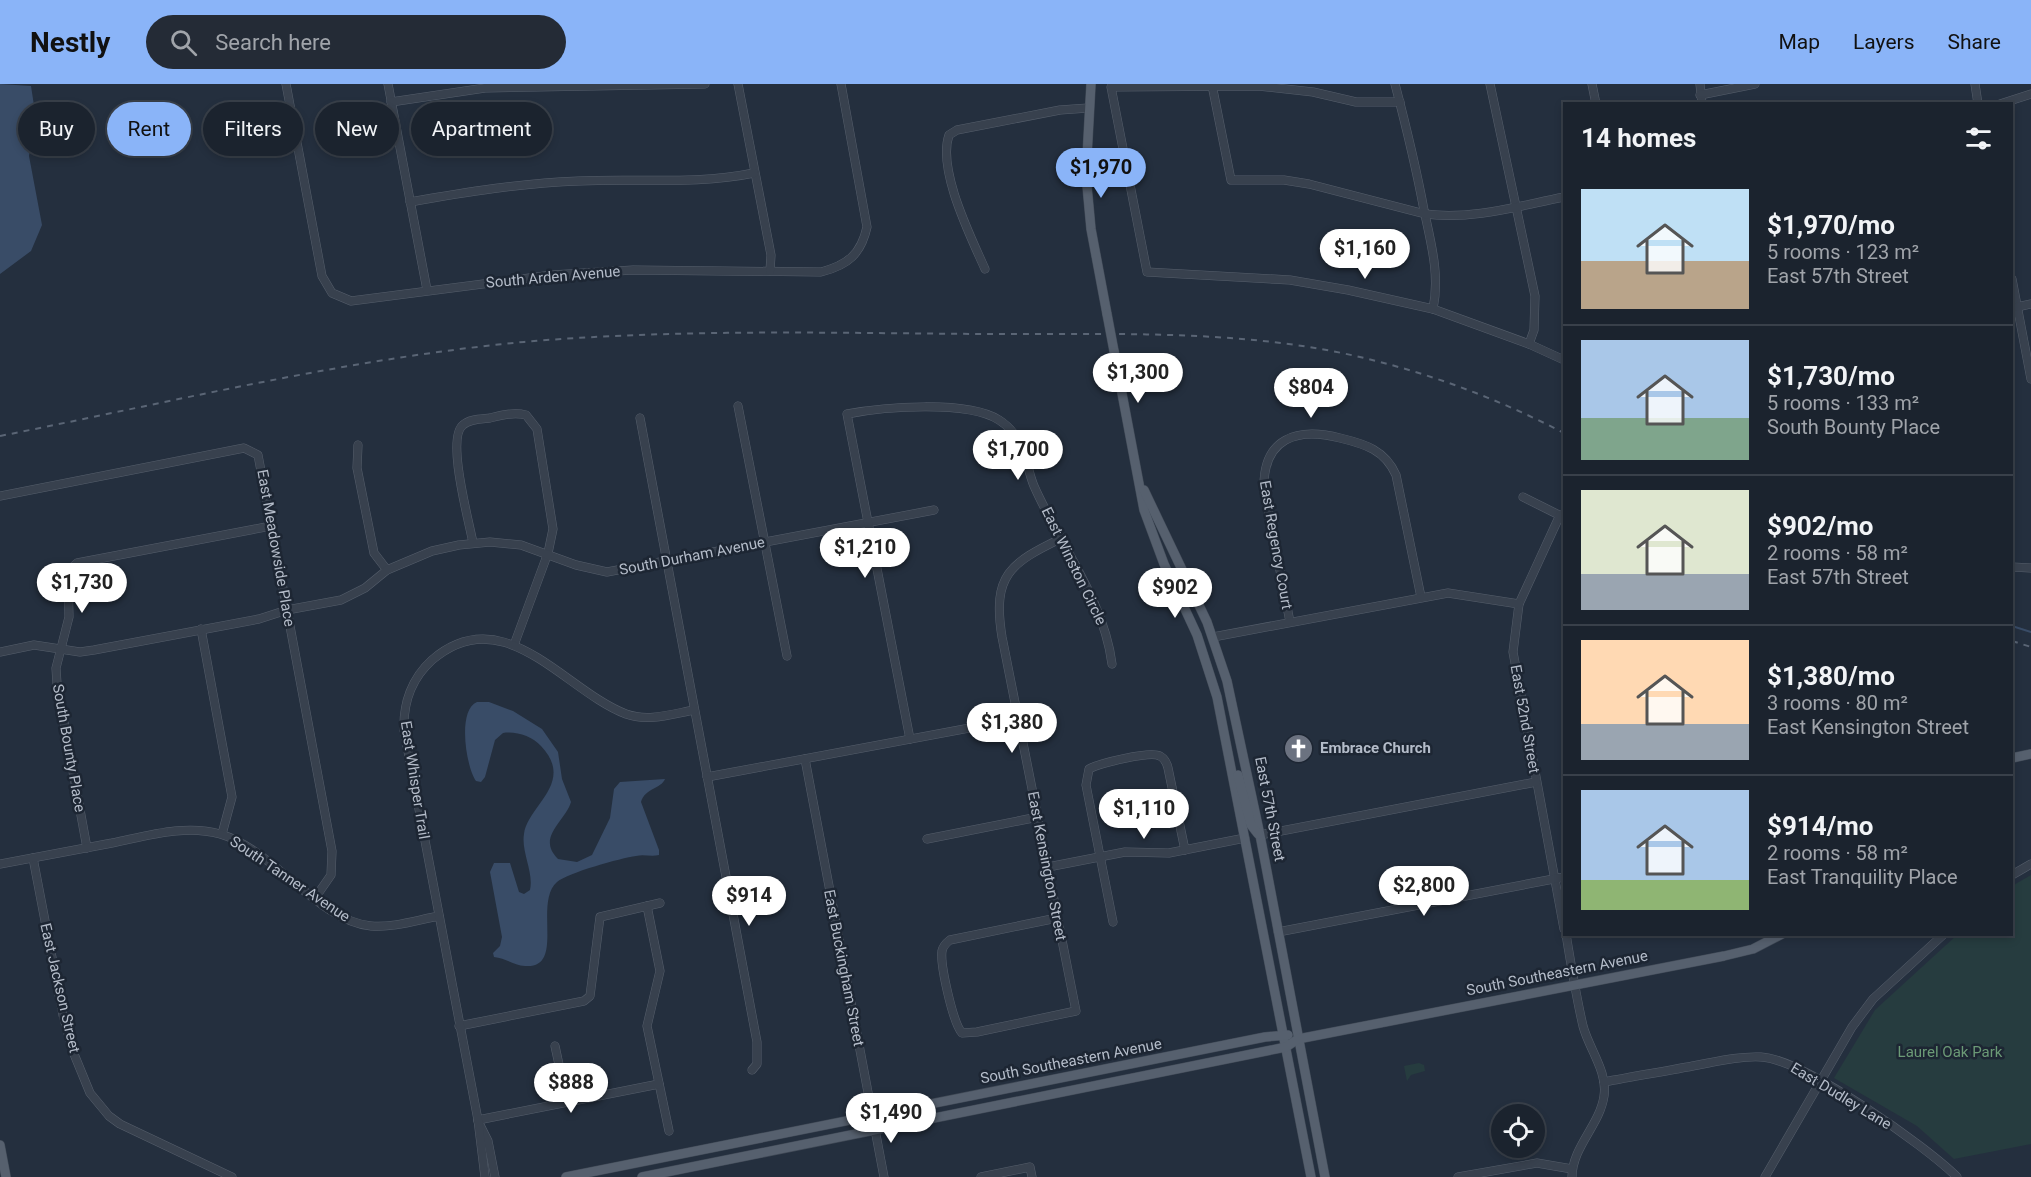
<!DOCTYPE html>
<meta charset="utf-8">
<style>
:root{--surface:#1b232e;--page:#242b36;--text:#f1f3f6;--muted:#a0a4aa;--line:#39404a;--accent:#8ab4f8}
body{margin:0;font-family:Roboto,sans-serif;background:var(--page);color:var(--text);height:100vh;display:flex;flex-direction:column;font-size:22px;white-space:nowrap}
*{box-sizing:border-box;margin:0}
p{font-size:20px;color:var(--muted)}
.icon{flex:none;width:33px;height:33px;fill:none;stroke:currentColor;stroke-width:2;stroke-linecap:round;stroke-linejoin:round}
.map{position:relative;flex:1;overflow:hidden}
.panel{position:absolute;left:1563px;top:18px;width:450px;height:834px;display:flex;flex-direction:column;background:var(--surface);border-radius:0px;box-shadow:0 3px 9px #0003,0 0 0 2px var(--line)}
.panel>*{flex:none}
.guide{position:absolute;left:18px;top:18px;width:570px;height:54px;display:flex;gap:12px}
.buttons{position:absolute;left:1491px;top:1020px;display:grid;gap:12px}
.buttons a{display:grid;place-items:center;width:54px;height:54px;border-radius:50%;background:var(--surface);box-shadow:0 3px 9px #0003,0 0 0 2px var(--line);font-size:30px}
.price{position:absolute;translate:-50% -51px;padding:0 14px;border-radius:21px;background:#fff;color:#222;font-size:20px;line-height:39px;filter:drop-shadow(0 2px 3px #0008)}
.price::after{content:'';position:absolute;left:50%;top:36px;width:18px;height:14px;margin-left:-9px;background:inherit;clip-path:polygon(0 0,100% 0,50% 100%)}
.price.current{background:var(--accent);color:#111}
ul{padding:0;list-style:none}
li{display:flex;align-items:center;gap:18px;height:150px;padding:0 18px}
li+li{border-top:2px solid var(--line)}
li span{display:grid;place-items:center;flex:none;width:168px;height:120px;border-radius:0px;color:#555}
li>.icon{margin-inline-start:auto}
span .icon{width:72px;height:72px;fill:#fffc;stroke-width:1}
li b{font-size:26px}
h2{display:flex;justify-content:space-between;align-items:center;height:72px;padding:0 18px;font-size:26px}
.tag{padding:0 21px;border-radius:27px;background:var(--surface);box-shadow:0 3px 9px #0003,0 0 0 2px var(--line);font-size:21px;line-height:54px}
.tag.current{background:var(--accent);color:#111}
header{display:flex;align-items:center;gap:36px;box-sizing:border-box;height:84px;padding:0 30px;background:var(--accent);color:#111}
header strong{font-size:28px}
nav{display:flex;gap:33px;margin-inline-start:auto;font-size:21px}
.search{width:420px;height:54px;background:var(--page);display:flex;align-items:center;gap:15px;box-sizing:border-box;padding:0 21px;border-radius:33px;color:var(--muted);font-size:22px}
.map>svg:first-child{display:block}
.green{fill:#263c3f}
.water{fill:#394c67}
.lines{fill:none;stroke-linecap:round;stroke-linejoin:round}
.stream{stroke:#394c67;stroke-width:2}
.minor-casing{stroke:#565f6c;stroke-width:9}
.major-casing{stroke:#414a57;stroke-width:10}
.minor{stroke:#38414e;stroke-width:8}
.major{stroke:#56606e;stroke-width:9}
.rail{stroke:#5a6575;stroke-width:2;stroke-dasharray:6 6;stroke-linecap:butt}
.major-bridge-casing{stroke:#414a57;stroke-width:10;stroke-linecap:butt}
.major-bridge{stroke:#56606e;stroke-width:9}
.labels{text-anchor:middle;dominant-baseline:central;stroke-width:5;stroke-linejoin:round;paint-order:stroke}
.street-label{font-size:15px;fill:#b4bcc9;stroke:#1d2633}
.poi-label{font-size:15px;font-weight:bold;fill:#b4bcc9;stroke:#1d2633;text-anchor:start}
.park-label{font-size:15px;fill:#6b9a76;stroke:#1d2633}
</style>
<header>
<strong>Nestly</strong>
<div class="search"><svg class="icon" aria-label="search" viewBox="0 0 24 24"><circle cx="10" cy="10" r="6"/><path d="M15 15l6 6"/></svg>Search here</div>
<nav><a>Map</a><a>Layers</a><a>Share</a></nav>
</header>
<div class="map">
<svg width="2031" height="1093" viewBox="0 0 2031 1093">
<rect width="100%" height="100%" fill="#242f3e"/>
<g class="green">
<path d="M2031,791V1060L1954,1075L1917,1042L1834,994L1875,926L1957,851L2012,850V802Z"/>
<path d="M1419,979L1424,981L1425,987L1411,991L1407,997L1404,982Z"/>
</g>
<g class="water">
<path d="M0,0L31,2L35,28L29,72L42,141L31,167L0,190Z"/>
<path d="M477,618H489L513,627L542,645L558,668L562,695L571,718C565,738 536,753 558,775L577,778L592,771L610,734L614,705L620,698L665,695C661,705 645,704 641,718L659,766V771C651,773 644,770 636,772C621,774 567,789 557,798C533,819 566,885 525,882C514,881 505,874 494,873L493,869L500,862L502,853L490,788L494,779H510L519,808L524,810L530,806C534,788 521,768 524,750C527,722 576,699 541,662C532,652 516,647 503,649L495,656L485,693L481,698L476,697C466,683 457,626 477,618Z"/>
</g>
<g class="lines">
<path class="stream" d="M2012,542L2031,548"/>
<defs>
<g id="minor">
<path d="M286,0L322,192L332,209L351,217L552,191L633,186L821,188C848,181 861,170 867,143L841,0"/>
<path d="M388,0L427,206"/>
<path d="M738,0L771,171L770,187"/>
<path d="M1395,0C1406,42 1416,83 1424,126C1431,159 1440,191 1433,225"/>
<path d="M1490,0L1535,212L1534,246L1529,260"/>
<path d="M1592,0L1596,20"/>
<path d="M1700,0L1702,20"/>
<path d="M1975,0L1978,20"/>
<path d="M1212,1L1231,96H1284L1309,100L1425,130C1473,136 1518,122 1564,113"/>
<path d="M1700,11L1755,0"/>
<path d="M391,18L485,4L705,0"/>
<path d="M1400,18H1356L1313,8L1258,2L1111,3L1147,188L1290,196L1348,206L1433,225L1529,260L1564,276"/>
<path d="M2000,20L2031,10"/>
<path d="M410,118C466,108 522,99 579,97C638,94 696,101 754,89"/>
<path d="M985,185C971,153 937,86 949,51L957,46L1060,26L1088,24"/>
<path d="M2012,195L2031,295"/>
<path d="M2017,223L2031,220"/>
<path d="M738,322L787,572"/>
<path d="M640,334L757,958V980L752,986"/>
<path d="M358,361L357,384L374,469L387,486"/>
<path d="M0,412L244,364L258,371L332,767L331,791L315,814"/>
<path d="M1523,413L1563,433"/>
<path d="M1560,431L1519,520L1513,568L1564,845"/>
<path d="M473,459C469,437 446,354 463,341C469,335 481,335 490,334C502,331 514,328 526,331L537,345L553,445L548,469L514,561"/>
<path d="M2012,483L2031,484"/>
<path d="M1290,538L1264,404C1263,354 1297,343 1340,354C1365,360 1385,366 1396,391L1421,513"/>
<path d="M201,545L232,713L222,750"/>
<path d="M1213,553L1448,509L1519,520"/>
<path d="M0,568L34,561L80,568L94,566L259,535L287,526L341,516L365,504L387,486L432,467L459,461L490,458L521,461L576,481L607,488L934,426"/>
<path d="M910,655L847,330C883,323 967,316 999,336C1007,341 1015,350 1020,359C1027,372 1028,388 1034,402C1060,461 1104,516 1112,580"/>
<path d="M805,675L884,1093"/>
<path d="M707,693L1018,635"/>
<path d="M1260,751L1536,698"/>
<path d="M927,755L1038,733"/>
<path d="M87,764L57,600L56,584L69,533L68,487L77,479L271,442"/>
<path d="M33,774L63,931L74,970L90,1009L109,1032L120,1040L232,1093"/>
<path d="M0,780C38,773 75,766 112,759C147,752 185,740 220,750C273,765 318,837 371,842C393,844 417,836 439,832"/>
<path d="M1048,783L1125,768L1169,769L1245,754"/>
<path d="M2012,791L2031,780"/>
<path d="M647,822L660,887L647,942L669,1047"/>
<path d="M1057,834L950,856C946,859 943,862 942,867C940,881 953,939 962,949L977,948L1076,927L1002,553C992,491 1010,479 1062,454"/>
<path d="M1113,838L1086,701L1089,685C1100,679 1150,667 1160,672C1165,675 1167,679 1168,684L1185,766"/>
<path d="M1278,848L1564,793"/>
<path d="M1566,850C1571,881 1576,912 1583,942C1589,965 1608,988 1604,1012C1600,1041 1572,1063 1572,1093"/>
<path d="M459,942L584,917L590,912L600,833L660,819"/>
<path d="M555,962L567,1018"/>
<path d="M1604,998C1635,992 1667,987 1698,981C1719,977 1740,972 1761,973C1803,975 1926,1062 1957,1093"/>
<path d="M478,1036L659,1000"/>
<path d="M478,1037L488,1057L495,1093"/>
<path d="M485,1093L478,1036L404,646C403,619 412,594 432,576C504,514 565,607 626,630C648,638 672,630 694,626"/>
<path d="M981,1093L1030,1083L1032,1093"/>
<path d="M1458,1093L1537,1079L1572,1085"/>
<path d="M1765,1093L1852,943L1873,915L1944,850"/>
</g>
<g id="major">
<path d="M1091,0L1086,91L1091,145L1107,230"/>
<path d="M1114,267L1144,426L1164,480L1197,551L1217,613L1311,1093"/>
<path d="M1144,406L1207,538L1227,597L1260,751L1325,1093"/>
<path d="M2012,674L2031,670"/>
<path d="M1238,691L1251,741L1258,750"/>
<path d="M0,1061L6,1093"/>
<path d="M566,1093L1265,953L1288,951"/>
<path d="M642,1093L1286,963L1298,955L1724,872L1753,865L1782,850"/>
</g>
</defs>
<use href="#minor" class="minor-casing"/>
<use href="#major" class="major-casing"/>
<use href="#minor" class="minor"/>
<use href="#major" class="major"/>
<g class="rail">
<path d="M0,352C177,317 354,273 534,257C683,245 832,249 981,250C1097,251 1217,245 1332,267C1413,283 1491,311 1564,349"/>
<path d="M2012,557L2031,563"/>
</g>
<defs>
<path id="major-bridge" d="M1107,230L1114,267"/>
</defs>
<use href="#major-bridge" class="major-bridge-casing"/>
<use href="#major-bridge" class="major-bridge"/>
</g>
<defs>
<symbol id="church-disc" viewBox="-11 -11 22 22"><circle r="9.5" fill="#6b7280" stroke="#1d2633"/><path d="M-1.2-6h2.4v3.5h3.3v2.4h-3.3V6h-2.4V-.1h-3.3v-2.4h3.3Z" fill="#fff"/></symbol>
</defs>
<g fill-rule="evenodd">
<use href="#church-disc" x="1282" y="648" width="33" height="33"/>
</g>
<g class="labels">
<g class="street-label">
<text transform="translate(553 193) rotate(-5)">South Arden Avenue</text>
<text transform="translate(1276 461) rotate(80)">East Regency Court</text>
<text transform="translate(276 464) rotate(80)">East Meadowside Place</text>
<text transform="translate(692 472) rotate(-11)">South Durham Avenue</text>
<text transform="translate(1074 482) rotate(64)">East Winston Circle</text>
<text transform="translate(1525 635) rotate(80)">East 52nd Street</text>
<text transform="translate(69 664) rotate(80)">South Bounty Place</text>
<text transform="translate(415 696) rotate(81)">East Whisper Trail</text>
<text transform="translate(1270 725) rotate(79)">East 57th Street</text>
<text transform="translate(1047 782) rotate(79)">East Kensington Street</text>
<text transform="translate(290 795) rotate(34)">South Tanner Avenue</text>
<text transform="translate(844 884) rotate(79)">East Buckingham Street</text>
<text transform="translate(1557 889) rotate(-11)">South Southeastern Avenue</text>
<text transform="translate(60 904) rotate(77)">East Jackson Street</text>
<text transform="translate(1071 977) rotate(-11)">South Southeastern Avenue</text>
<text transform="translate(1841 1012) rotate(31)">East Dudley Lane</text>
</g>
<g class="poi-label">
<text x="1320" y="664">Embrace Church</text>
</g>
<g class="park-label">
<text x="1950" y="968">Laurel Oak Park</text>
</g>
</g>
</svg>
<div class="buttons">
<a><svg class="icon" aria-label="locate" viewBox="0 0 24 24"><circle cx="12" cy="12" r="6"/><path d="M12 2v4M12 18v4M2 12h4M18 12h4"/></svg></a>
</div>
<b class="price current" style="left:1101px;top:115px">$1,970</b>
<b class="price" style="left:1365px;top:196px">$1,160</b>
<b class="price" style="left:1138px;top:320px">$1,300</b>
<b class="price" style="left:1311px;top:335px">$804</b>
<b class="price" style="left:1018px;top:397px">$1,700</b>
<b class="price" style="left:865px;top:495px">$1,210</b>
<b class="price" style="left:82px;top:530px">$1,730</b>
<b class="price" style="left:1175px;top:535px">$902</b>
<b class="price" style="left:1012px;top:670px">$1,380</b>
<b class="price" style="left:1144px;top:756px">$1,110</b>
<b class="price" style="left:1424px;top:833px">$2,800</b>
<b class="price" style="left:749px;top:843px">$914</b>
<b class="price" style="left:571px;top:1030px">$888</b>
<b class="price" style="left:891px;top:1060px">$1,490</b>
<div class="guide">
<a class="tag">Buy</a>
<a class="tag current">Rent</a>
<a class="tag">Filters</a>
<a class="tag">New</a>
<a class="tag">Apartment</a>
</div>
<section class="panel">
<h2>14 homes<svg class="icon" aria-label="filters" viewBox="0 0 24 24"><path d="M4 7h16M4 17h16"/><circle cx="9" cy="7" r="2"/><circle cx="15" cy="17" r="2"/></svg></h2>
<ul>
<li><span style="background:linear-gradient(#bfe0f5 60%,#b9a48a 0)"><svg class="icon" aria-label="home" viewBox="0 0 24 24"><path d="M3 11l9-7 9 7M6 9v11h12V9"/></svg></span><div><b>$1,970/mo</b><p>5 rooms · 123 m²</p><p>East 57th Street</p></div></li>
<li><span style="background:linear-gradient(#a9c7e8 65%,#7fa58c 0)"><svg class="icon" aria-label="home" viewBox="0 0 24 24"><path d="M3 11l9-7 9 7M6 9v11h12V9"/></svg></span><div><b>$1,730/mo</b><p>5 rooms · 133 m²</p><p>South Bounty Place</p></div></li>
<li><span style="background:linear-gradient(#dfe7d0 70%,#9aa5b1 0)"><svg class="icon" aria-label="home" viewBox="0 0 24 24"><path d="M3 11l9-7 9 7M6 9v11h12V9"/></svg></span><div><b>$902/mo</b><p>2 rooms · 58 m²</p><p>East 57th Street</p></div></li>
<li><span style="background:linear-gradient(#ffd9b3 70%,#9aa5b1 0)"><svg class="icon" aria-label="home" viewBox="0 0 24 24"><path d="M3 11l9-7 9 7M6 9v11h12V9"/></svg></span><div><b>$1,380/mo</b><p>3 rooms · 80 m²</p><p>East Kensington Street</p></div></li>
<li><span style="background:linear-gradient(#a9c7e8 75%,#8fb573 0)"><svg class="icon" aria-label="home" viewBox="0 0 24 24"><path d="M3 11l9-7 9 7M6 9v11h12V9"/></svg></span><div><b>$914/mo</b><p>2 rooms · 58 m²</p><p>East Tranquility Place</p></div></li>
</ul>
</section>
</div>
